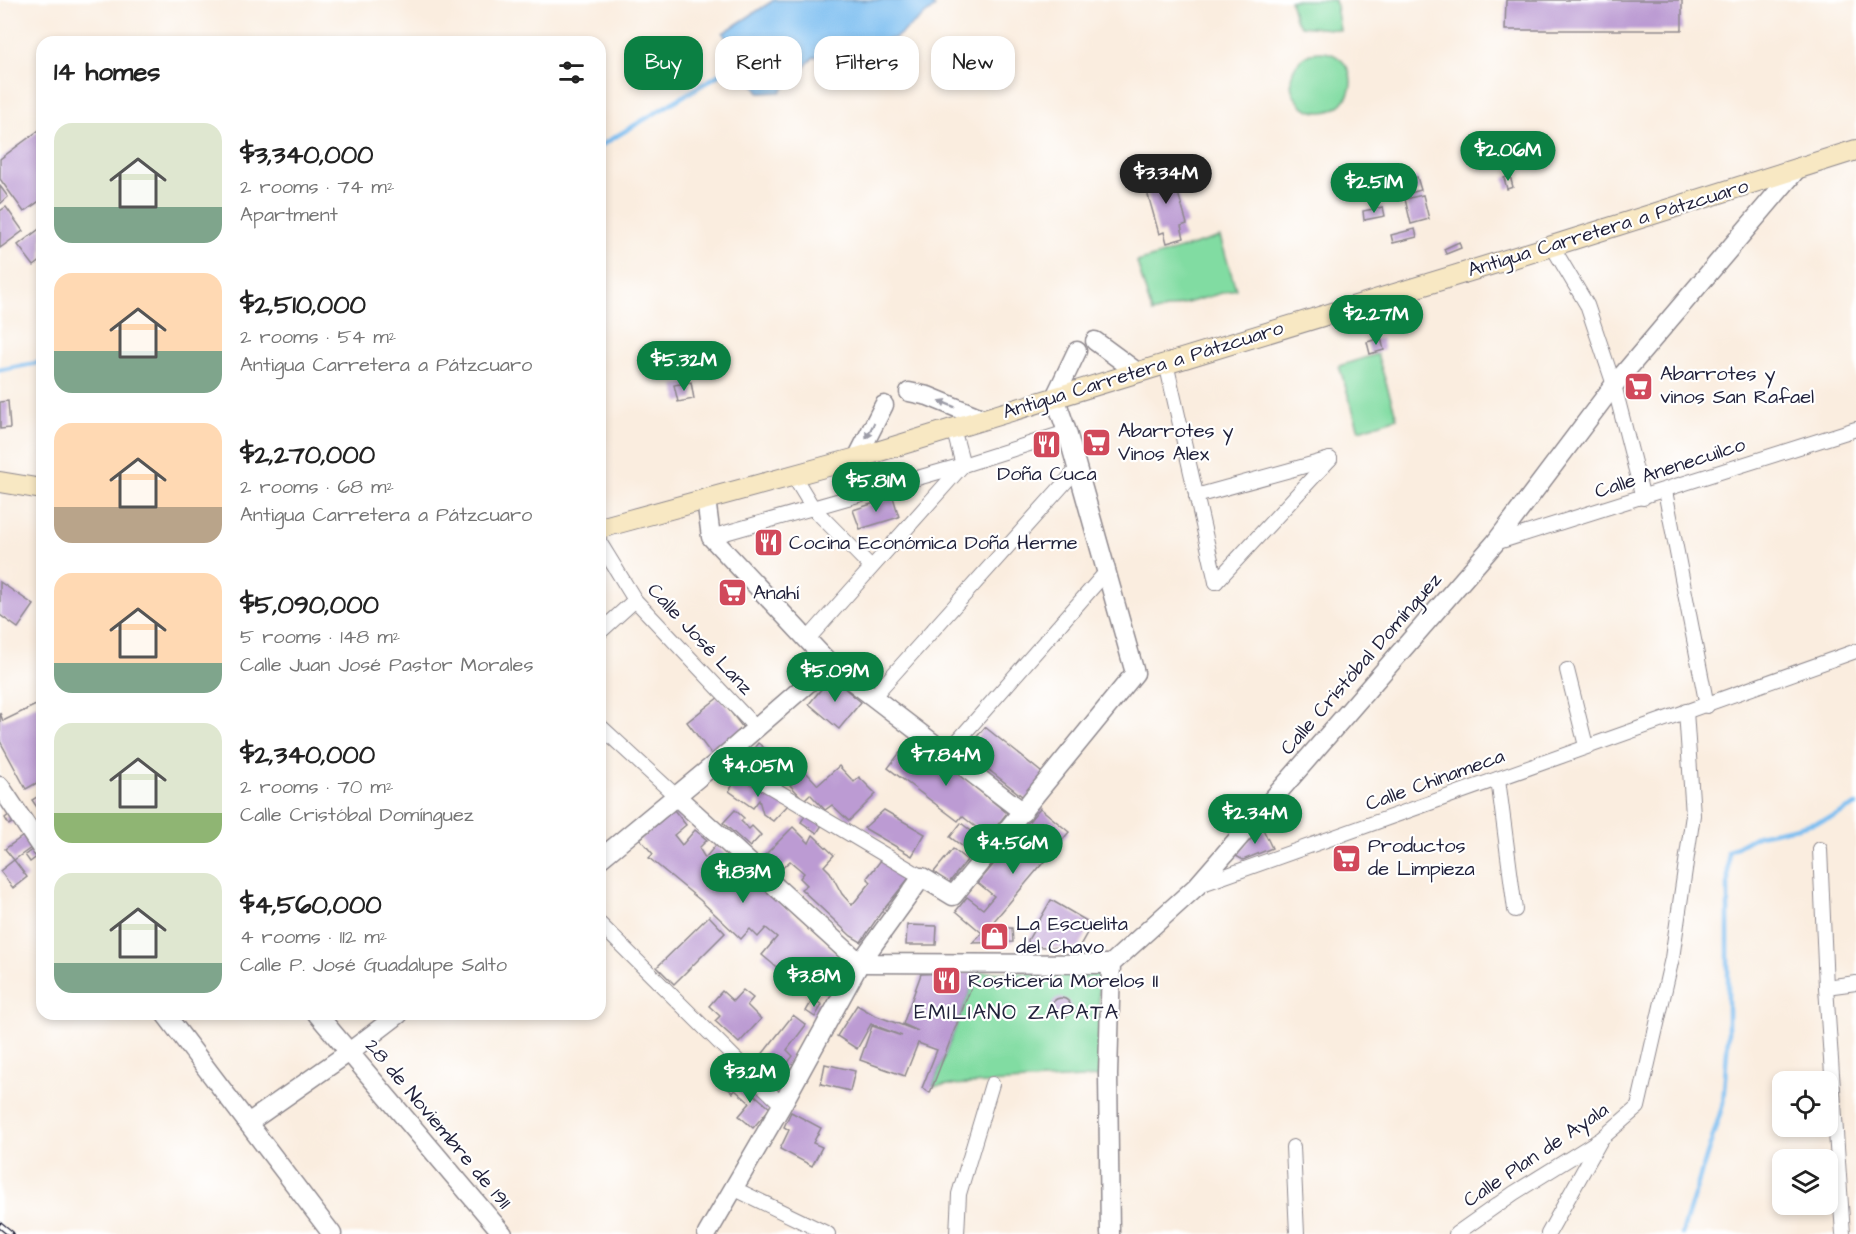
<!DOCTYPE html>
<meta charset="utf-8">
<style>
:root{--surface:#fff;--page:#f2f2f2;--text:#222;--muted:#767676;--accent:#0b8043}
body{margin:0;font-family:"Architects Daughter",sans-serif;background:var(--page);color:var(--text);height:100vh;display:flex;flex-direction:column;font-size:22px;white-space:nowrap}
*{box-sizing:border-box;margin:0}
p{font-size:20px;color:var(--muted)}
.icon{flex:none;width:33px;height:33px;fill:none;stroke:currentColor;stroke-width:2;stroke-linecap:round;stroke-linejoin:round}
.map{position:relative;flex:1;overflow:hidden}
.sheet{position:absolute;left:36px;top:36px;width:570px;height:984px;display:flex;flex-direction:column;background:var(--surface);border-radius:18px;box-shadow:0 3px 9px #0003}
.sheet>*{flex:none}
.guide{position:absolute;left:624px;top:36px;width:570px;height:54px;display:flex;gap:12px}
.fabs{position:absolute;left:1772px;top:1071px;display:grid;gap:12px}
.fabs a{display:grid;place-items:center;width:66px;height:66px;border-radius:12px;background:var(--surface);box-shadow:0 3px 9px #0003;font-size:30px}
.price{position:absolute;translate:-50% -51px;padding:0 14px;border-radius:21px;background:var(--accent);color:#fff;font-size:20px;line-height:39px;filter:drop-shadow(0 2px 3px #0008)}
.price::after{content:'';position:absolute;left:50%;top:36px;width:18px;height:14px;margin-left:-9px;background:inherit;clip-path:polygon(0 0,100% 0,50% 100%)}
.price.selected{background:#222;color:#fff}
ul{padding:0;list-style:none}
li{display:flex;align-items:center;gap:18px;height:150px;padding:0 18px}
li span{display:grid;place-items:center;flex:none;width:168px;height:120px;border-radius:18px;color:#555}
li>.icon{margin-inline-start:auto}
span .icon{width:72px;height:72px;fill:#fffc;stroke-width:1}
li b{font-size:26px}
h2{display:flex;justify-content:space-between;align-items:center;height:72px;padding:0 18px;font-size:26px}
.chip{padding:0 21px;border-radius:18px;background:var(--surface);box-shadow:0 3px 9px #0003;font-size:21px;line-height:54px}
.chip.selected{background:var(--accent);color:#fff}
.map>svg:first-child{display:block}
.green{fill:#81dca2;stroke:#527f6e;stroke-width:1.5}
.water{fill:#7abdf0;stroke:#4e7096;stroke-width:1.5}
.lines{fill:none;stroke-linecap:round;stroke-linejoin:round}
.stream{stroke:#7abdf0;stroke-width:4.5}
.building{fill:#bc9bd3}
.minor-casing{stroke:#8e888d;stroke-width:16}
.tertiary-casing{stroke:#8e888d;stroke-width:21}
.secondary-casing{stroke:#8e888d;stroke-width:22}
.minor{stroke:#fff;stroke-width:14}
.tertiary{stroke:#fff;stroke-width:18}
.secondary{stroke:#f8e8c3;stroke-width:20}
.rail-casing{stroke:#22223b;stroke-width:7}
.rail{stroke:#fff;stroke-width:4.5;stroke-dasharray:14;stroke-linecap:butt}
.oneway{fill:#9c9ca7}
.labels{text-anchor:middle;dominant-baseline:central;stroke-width:4.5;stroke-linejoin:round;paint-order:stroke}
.street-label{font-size:20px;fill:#22223b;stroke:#fff}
.poi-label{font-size:20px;fill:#22223b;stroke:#fff;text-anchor:start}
.neighbourhood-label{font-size:21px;letter-spacing:1.5px;fill:#22223b;stroke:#fff}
</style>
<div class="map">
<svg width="1856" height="1234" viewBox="0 0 1856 1234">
<rect width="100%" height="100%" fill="#fff"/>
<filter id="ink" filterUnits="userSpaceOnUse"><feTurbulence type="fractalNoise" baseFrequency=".0167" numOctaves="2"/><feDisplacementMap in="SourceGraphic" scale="12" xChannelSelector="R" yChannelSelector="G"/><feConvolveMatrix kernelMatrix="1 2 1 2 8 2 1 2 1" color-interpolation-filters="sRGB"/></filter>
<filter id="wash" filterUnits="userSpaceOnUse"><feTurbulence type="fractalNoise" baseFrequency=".008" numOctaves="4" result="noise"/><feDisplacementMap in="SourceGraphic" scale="24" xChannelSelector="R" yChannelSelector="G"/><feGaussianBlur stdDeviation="1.35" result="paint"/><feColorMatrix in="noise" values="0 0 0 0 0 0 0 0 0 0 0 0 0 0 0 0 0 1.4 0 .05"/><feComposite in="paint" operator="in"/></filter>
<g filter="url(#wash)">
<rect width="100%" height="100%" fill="#faeddf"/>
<g class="green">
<path d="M1290,0H1335L1340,30L1301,26L1295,19Z"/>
<circle cx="1321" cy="82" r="30"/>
<path d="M1220,237L1236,289L1152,313L1137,262Z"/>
<path d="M1377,354L1397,418L1359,430L1339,366Z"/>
<path d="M977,972L1099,974V1077L933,1086Z"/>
</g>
<path class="water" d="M774,0H928L935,7L895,38L840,49L813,58L780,92L759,93L723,33Z"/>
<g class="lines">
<g class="stream">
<path d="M600,146L740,62"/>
<path d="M0,370L42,362"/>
<path d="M1682,1234L1723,1104L1728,1037V852L1758,835L1798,827L1831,818L1856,805"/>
</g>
</g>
<g id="blocks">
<g class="building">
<path d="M1506,0H1682V30H1505Z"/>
<path d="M42,128V199L24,212L0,179V159Z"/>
<path d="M1171,169L1187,224L1181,226L1184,238L1167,243L1164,232L1159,234L1143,177Z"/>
<path d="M1510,176L1513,187L1507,189L1504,178Z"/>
<path d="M1417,177L1421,190L1410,193L1407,180Z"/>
<path d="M0,186L8,197L0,204Z"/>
<path d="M1423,195L1429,219L1411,224L1405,199Z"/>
<path d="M6,207L23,231L0,248V211Z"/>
<path d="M1383,207L1385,216L1364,220L1363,211Z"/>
<path d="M42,227V260L34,266L18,245Z"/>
<path d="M1415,229L1417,237L1393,243L1391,235Z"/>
<path d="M1459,242L1461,248L1446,254L1444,249Z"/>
<path d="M1381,338L1384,350L1370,354L1367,342Z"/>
<path d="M691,382L694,399L678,402L674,385Z"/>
<path d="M8,401L10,428L0,429V402Z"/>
<path d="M1054,438L1057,445L1041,450L1038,443Z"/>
<path d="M893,497L899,517L860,529L853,510Z"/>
<path d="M0,582L34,605L18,628L0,615Z"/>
<path d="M831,677L861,702L839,729L809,704Z"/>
<path d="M719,697L744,729L712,755L687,722Z"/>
<path d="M42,702V780L26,789L0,741V713L3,721Z"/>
<path d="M985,727L1046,776L1027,800L965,751Z"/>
<path d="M912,737L1007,813L988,837L962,816L958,821L888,768Z"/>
<path d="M758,743L781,761L767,779L744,761Z"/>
<path d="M839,766L854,782L859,777L876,794L849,821L832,805L825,810L810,794L804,800L790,785L805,771L818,785Z"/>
<path d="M739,775L753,785L789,804L773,821L763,814L759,800L753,808L729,791Z"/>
<path d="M42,794V820L38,814L41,813L32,800Z"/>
<path d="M1040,808L1069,832L988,928H1012L1013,942L972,943L982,933L956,911L967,897L983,909L994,896L978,883Z"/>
<path d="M674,810L686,825L674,835L682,845L695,830L707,840L699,848L705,858L716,845L849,966L827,994L806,978L799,986L762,955L777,937L766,928L758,937L750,929L741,939L700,900L649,858L653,854L640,839Z"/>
<path d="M735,810L744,818L741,821L749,829L752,826L761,835L750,847L723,823Z"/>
<path d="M884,810L925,834L912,856L864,828Z"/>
<path d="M14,811L19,818L9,825L5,818Z"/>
<path d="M806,814L822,825L817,833L801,822Z"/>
<path d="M961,823L984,841L974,855L950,837Z"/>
<path d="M1261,825L1272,848L1243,860L1236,856Z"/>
<path d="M793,827L809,843L813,835L834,855L824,866L830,872L842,894L852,905L871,882L867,878L882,859L909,878L880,914L861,942L851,936L801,889L807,885L800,878L804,873L790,861L776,874L761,859Z"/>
<path d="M26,834L35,845L14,860L5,849Z"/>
<path d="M37,846L42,853L30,862L25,855Z"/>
<path d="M953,849L967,860L948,884L934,872Z"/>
<path d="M14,860L27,877L13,888L0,871Z"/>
<path d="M1051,900L1092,924L1078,949L1029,946L1028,940Z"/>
<path d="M709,916L725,933L674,984L657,967Z"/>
<path d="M907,925L937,926L936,945H906Z"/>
<path d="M977,972L930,1093L922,1088L937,1050L918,1043L905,1076L860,1060L872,1026L902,1036L871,1024L857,1049L837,1036L857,1005L874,1015L918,1031L903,1024L921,974Z"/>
<path d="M743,990L753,998L747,1005L761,1019L739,1043L715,1021L720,1016L709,1006L722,991L733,1001Z"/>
<circle cx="1061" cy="1008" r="10"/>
<path d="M813,999L822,1005L815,1017L806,1011Z"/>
<path d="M793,1015L806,1025L787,1050L793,1056L777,1077L757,1061Z"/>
<path d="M825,1064L855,1071L850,1091L821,1084Z"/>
<path d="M735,1078L770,1108L753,1128L739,1116L750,1103L735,1090L733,1093L727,1088Z"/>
<path d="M791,1112L821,1128L813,1143L822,1147L812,1166L780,1149L789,1130L784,1127Z"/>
</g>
</g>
</g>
<g filter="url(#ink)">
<use href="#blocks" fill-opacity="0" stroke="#8e888d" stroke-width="1.5"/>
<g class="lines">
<defs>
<g id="minor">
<path d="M1552,246L1587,305L1614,385L1643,498"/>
<path d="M1166,363L1216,582"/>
<path d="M793,475L813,508L871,567"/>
<path d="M1665,491L1707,706"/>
<path d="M1196,496L1330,459"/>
<path d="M711,537L963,465L1067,432"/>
<path d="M600,543L635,600L756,728"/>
<path d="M1495,543L1856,429"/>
<path d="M1216,582L1330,459"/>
<path d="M600,632L635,600"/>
<path d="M807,640L963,465L953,428"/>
<path d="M1567,670L1586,746"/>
<path d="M873,697L1078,468"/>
<path d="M600,726L677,797"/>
<path d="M947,753L1107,571"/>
<path d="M722,758L922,877"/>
<path d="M1498,779L1515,910"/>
<path d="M1820,849L1826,987L1843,1234"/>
<path d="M1197,886L1856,651"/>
<path d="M600,924L782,1105"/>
<path d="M1826,987L1856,983"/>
<path d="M1293,1147L1297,1234"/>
<path d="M733,1188L828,1234"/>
<path d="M957,1234L959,1194L992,1084"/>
<path d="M1456,1234L1514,1193L1601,1139L1638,1107L1672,958L1693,815L1686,711"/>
<path d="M1548,1234L1600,1141"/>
</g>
<g id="tertiary">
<path d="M1095,341L1137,372"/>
<path d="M909,392L928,396L984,419"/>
<path d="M857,458L884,405"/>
<path d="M706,499L711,537L830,664L1023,812"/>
<path d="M0,786L42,849"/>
<path d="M677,797L860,963L1111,964"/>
<path d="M600,859L722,758L830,664"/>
<path d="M165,1014L332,1234"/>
<path d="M317,1014L503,1234"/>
<path d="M248,1123L348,1053L399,1014"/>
<path d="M707,1234L782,1105L860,963L922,877L953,896L1135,673L1067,432L1055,397L1077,351"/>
<path d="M1110,1234L1108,1075L1111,964L1197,886L1495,543L1614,385L1798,168"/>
</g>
<g id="secondary">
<path d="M0,482L42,489"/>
<path d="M600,528L857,458L1552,246L1856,150"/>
</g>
</defs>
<use href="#minor" class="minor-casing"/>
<use href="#tertiary" class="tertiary-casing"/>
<use href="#secondary" class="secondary-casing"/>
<use href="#minor" class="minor"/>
<use href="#tertiary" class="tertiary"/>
<use href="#secondary" class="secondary"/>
<defs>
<path id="rail" d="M0,1225L11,1234"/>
</defs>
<use href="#rail" class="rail-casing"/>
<use href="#rail" class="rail"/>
</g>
<defs><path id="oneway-solid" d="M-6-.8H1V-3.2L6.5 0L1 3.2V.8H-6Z" transform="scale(1.5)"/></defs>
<g class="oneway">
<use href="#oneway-solid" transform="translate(947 404) rotate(-158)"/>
<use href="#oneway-solid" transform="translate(870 431) rotate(118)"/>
</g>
</g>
<defs>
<symbol id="supermarket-square" viewBox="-11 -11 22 22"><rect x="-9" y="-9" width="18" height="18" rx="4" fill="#d1495b" stroke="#fff"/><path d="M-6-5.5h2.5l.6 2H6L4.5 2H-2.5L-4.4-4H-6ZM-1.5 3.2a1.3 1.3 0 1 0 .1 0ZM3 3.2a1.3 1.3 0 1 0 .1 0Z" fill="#fff"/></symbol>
<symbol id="restaurant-square" viewBox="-11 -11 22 22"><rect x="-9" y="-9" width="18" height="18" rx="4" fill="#d1495b" stroke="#fff"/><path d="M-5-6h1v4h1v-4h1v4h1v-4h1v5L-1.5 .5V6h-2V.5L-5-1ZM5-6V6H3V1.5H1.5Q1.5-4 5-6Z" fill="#fff"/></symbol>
<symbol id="shop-square" viewBox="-11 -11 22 22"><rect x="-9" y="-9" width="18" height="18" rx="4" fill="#d1495b" stroke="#fff"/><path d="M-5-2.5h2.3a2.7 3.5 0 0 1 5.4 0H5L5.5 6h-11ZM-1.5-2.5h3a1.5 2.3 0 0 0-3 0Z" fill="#fff"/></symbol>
</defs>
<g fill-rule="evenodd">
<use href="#supermarket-square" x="1622" y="370" width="33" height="33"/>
<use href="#supermarket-square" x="1080" y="426" width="33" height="33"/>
<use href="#restaurant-square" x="1030" y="428" width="33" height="33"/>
<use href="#restaurant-square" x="752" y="526" width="33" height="33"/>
<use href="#supermarket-square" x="716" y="576" width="33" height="33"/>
<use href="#supermarket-square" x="1330" y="842" width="33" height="33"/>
<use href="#shop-square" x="978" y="920" width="33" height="33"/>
<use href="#restaurant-square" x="930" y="964" width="33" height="33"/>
</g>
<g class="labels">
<g class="street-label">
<text transform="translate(1608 228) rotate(-17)">Antigua Carretera a Pátzcuaro</text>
<text transform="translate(1143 370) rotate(-17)">Antigua Carretera a Pátzcuaro</text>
<text transform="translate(1670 468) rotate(-18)">Calle Anenecuilco</text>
<text transform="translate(700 639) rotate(47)">Calle José Lanz</text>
<text transform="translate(1361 664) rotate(-49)">Calle Cristóbal Domínguez</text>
<text transform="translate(1435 780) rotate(-20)">Calle Chinameca</text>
<text transform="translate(438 1124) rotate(50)">28 de Noviembre de 1911</text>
<text transform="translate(1536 1155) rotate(-34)">Calle Plan de Ayala</text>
</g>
<g class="poi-label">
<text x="1660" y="374">Abarrotes y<tspan x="1660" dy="23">vinos San Rafael</tspan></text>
<text x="1118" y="431">Abarrotes y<tspan x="1118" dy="23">Vinos Alex</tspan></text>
<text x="1047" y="474" text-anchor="middle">Doña Cuca</text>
<text x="789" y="543">Cocina Económica Doña Herme</text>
<text x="753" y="593">Anahí</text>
<text x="1368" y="846">Productos<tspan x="1368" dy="23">de Limpieza</tspan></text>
<text x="1016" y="924">La Escuelita<tspan x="1016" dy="23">del Chavo</tspan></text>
<text x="968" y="981">Rosticería Morelos II</text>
</g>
<g class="neighbourhood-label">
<text x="1017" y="1012">EMILIANO ZAPATA</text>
</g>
</g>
</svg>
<div class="fabs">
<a><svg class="icon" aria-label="locate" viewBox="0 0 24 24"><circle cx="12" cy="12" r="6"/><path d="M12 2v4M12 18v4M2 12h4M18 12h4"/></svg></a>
<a><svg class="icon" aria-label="layers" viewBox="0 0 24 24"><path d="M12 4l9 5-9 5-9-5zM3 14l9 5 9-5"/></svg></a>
</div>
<b class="price" style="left:1508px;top:182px">$2.06M</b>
<b class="price selected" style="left:1166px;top:205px">$3.34M</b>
<b class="price" style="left:1374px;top:214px">$2.51M</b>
<b class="price" style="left:1376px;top:346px">$2.27M</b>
<b class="price" style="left:684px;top:392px">$5.32M</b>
<b class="price" style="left:876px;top:513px">$5.81M</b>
<b class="price" style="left:835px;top:703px">$5.09M</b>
<b class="price" style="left:946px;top:787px">$7.84M</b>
<b class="price" style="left:758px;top:798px">$4.05M</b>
<b class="price" style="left:1255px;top:845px">$2.34M</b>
<b class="price" style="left:1013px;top:875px">$4.56M</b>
<b class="price" style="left:743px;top:904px">$1.83M</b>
<b class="price" style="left:814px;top:1008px">$3.8M</b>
<b class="price" style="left:750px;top:1104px">$3.2M</b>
<div class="guide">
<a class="chip selected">Buy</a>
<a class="chip">Rent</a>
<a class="chip">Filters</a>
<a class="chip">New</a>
</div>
<section class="sheet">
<h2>14 homes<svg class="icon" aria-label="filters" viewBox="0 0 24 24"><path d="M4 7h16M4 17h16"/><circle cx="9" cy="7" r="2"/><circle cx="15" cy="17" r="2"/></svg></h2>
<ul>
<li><span style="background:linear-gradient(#dfe7d0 70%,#7fa58c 0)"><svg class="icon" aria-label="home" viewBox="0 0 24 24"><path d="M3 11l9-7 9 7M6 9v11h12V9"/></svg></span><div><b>$3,340,000</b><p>2 rooms · 74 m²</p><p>Apartment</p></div></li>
<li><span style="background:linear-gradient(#ffd9b3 65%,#7fa58c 0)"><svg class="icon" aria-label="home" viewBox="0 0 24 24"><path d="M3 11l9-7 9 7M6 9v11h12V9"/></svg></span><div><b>$2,510,000</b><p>2 rooms · 54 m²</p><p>Antigua Carretera a Pátzcuaro</p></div></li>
<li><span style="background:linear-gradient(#ffd9b3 70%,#b9a48a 0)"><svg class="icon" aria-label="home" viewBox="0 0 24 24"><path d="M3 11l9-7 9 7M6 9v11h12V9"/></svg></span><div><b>$2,270,000</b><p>2 rooms · 68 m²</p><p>Antigua Carretera a Pátzcuaro</p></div></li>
<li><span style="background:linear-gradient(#ffd9b3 75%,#7fa58c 0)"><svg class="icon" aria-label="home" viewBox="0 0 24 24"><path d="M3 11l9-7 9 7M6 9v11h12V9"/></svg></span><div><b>$5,090,000</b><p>5 rooms · 148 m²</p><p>Calle Juan José Pastor Morales</p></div></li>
<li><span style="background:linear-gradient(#dfe7d0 75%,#8fb573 0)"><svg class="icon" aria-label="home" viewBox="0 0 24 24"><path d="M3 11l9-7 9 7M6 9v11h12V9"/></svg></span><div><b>$2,340,000</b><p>2 rooms · 70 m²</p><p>Calle Cristóbal Domínguez</p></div></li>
<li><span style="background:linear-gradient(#dfe7d0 75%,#7fa58c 0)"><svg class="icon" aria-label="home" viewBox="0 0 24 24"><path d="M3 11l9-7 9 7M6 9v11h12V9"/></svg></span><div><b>$4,560,000</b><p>4 rooms · 112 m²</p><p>Calle P. José Guadalupe Salto</p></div></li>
</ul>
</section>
</div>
